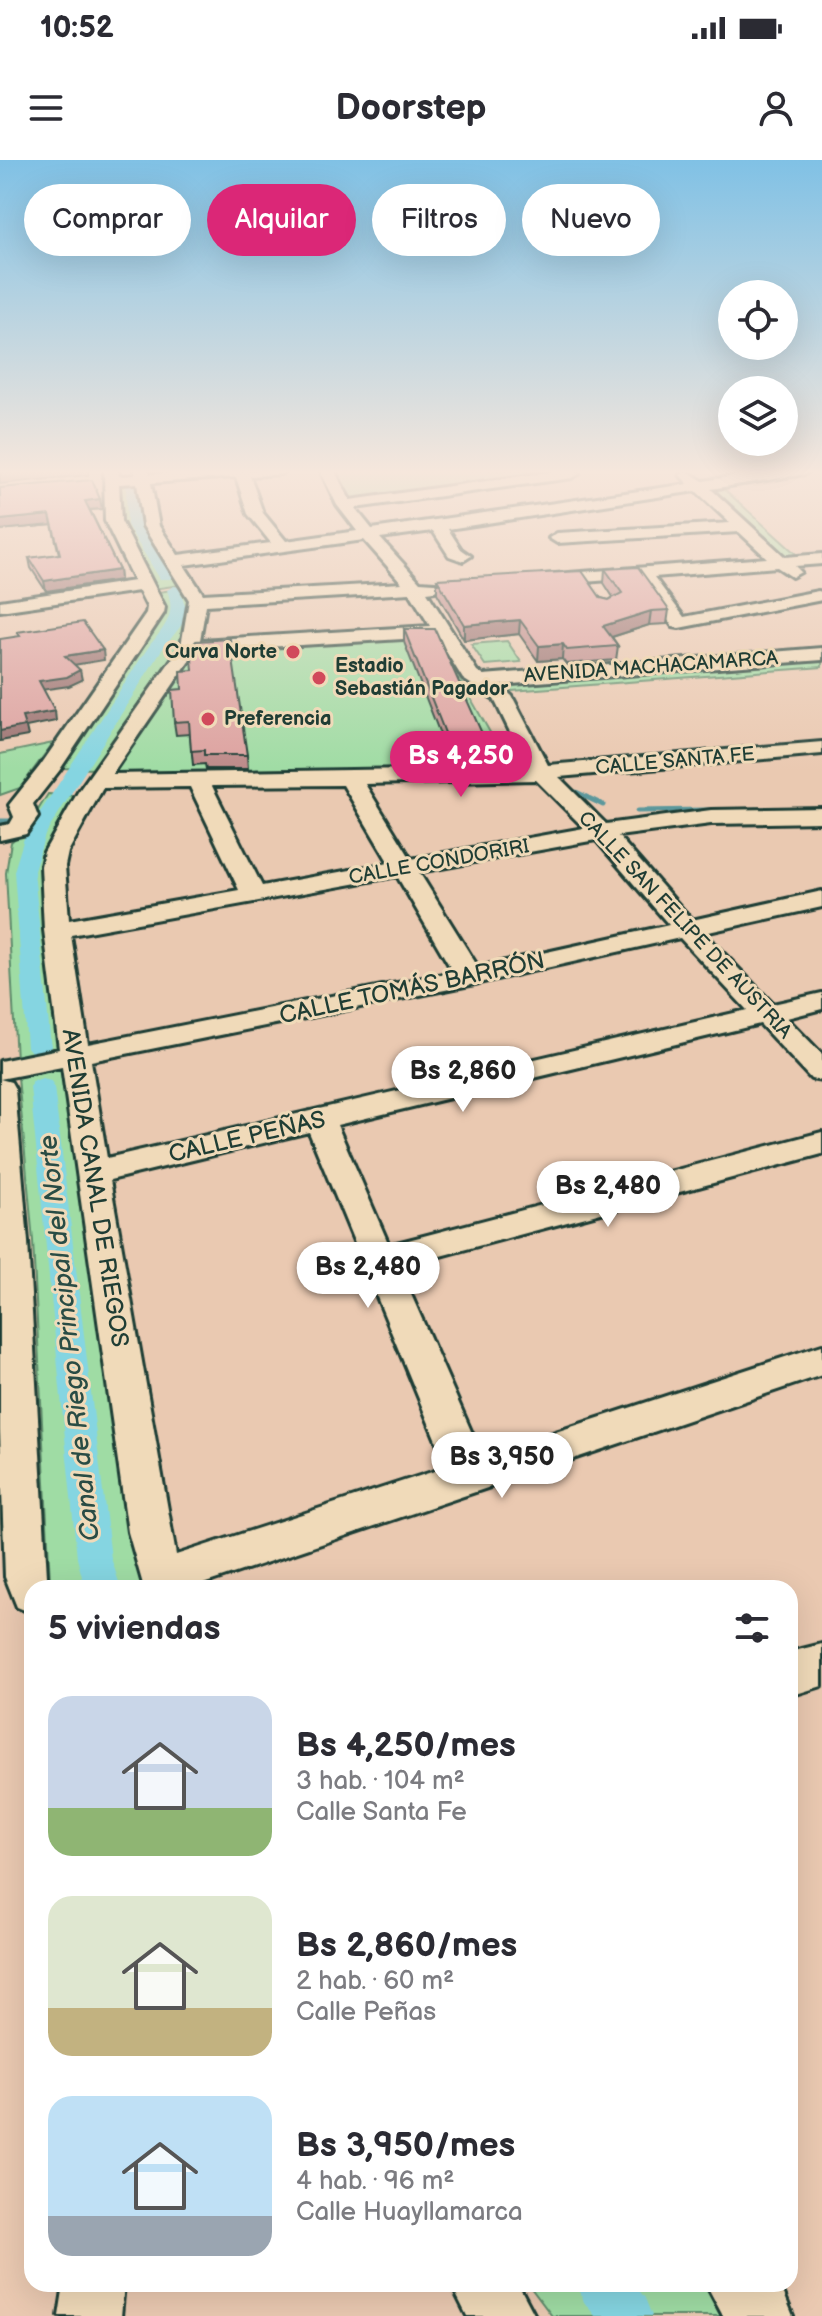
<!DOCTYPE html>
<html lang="es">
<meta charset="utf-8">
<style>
:root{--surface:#fff;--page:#f2f2f3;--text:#2b2b33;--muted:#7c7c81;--accent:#db2777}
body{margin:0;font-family:"Balsamiq Sans",sans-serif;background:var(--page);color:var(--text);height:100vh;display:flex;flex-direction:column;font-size:30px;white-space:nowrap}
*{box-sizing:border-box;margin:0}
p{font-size:26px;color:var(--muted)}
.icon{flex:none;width:44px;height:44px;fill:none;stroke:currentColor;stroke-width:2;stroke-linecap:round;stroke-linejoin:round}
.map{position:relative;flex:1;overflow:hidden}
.panel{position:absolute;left:24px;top:1420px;width:774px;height:712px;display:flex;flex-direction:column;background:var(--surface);border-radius:24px;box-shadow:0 8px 32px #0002}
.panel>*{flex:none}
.top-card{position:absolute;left:24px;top:24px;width:774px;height:72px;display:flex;gap:16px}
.fabs{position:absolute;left:718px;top:120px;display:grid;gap:16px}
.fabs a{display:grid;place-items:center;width:80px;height:80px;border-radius:50%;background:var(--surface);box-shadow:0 8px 32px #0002;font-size:40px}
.price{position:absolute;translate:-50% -68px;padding:0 18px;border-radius:28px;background:#fff;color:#222;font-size:26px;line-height:52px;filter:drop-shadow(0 2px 4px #0008)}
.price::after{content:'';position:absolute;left:50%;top:48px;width:24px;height:18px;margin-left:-12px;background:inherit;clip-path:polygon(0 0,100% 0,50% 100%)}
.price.active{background:var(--accent);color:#fff}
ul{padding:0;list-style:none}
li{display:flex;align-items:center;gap:24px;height:200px;padding:0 24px}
li span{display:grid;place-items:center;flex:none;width:224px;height:160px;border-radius:24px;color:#555}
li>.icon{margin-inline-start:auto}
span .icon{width:96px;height:96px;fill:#fffc;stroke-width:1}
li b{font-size:34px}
h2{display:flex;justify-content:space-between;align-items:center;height:96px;padding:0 24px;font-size:34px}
.chip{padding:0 28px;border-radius:36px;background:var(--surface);box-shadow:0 8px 32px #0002;font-size:28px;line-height:72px}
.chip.active{background:var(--accent);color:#fff}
.status{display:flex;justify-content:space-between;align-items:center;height:56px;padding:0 40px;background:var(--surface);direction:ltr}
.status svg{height:22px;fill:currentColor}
header{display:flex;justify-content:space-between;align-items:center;height:104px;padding:0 24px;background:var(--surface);font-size:36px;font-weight:600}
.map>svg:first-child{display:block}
.green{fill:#9fdca4;stroke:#5f8c6c;stroke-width:2}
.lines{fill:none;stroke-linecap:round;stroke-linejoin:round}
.stream{stroke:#5c989c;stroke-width:5}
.canal{fill:#85d5e1;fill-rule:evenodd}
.minor-casing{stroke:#1f3d34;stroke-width:6}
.minor{fill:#f0dab9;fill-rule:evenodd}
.wall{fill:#bd8a89;stroke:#1f3d34;stroke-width:2}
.shaded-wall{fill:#9a716f;stroke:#1f3d34;stroke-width:2}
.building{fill:#dca19f;stroke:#1f3d34;stroke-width:2}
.poi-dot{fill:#d1495b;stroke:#f0dab9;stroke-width:3}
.labels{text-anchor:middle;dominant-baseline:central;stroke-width:6;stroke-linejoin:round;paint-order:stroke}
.far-poi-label{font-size:20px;font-weight:bold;fill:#1f3d34;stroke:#f0dab9;text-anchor:start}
.far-street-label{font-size:20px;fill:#1f3d34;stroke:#f0dab9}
.street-label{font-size:24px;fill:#1f3d34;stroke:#f0dab9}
.water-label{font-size:26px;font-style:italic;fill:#294c45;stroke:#f0dab9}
</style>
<div class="status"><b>10:52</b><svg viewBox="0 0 49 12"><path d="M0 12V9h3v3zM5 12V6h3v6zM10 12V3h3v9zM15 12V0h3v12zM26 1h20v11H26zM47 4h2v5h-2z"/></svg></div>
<header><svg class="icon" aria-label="menu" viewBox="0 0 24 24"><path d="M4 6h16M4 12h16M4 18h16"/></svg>Doorstep<svg class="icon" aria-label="person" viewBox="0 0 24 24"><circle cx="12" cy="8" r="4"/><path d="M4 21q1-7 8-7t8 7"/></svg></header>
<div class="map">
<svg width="822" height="2156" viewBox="0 0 822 2156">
<rect width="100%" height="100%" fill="#eac9b1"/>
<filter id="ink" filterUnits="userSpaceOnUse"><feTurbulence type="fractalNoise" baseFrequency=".0125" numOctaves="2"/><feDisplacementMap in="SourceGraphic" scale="16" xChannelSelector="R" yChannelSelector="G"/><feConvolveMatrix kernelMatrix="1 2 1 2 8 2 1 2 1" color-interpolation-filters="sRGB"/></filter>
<g filter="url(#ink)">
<g class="green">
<path d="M333,310L538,311L545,313L352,341L347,340Z"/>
<path d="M138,322L181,425L153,429L118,360L119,323Z"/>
<path d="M717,327L724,329L797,395L782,396L709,329Z"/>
<path d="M185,428C190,436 193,442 192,451C186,493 121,572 96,609L61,608L165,452L158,432Z"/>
<path d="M434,473L501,592L495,597L456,600L458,610L113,614L196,489Z"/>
<path d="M507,481L521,502L485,505L471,484Z"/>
<path d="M822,498V507L512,531L500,527L501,524Z"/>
<path d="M53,583L20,628L0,635V594Z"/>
<path d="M48,634L79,636L46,689L60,891L16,900L6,713L11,682L26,669Z"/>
<path d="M63,909L146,1428H52L50,1422L33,1081L18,917Z"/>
<path d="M528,2124H712L729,2156H552Z"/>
</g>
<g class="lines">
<g class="stream">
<path d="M576,632L603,645"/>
<path d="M637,651L773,649"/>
<path d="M0,661H11"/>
</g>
<g class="canal">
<path d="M126,321L136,324L141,365L172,416L170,419H160L127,365Z"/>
<path d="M174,426L179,427L186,448L184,462L161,491L45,675L34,711L51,887L47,892H31L27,887L14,711L25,675L147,489C163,468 177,457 167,430Z"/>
<path d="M42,919L51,921L54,927L111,1398L121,1428H85L77,1398L30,927L33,921Z"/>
<path d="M577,2124H634L645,2138L652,2156H595L584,2142Z"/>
</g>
<defs>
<g id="minor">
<path d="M104,310H118L119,316L135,315V310H149L150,314L288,310L281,314L250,316L263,353L286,381L357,371L337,345L320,310H334L350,340L566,310L577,311L579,314L572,318L355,348L372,369L688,324L680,315L687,311L703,321L774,310H812L805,314L711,329L785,397L822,394V404L795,406L801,412L792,417L777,407L654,417L684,457L818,431L822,432V440L679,468L673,467L638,418L542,425L533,420L542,415L767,398L739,372L557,383L549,378L557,373L730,363L696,331L448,369L461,389L471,396L463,401L449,396L433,371L380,378L420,422L435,423L438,427L435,431L427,432L477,511L483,515L822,488V500L499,525L512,536L548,605L822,582V594L559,617L606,664L711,650L822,648V662L711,664L618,676L692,760L822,731V747L704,773L773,844L822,833V849L787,858L822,894V921L811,919L760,864L337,965L389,1085L822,972V994L399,1107L482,1296L822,1185V1215L191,1428H144L128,1372L62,907L0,919V901L59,889L44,770L41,706L44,692L78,632L181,486L189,440L143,366L137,323L119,324L121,361L165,447L164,453L59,611L33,644L38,657L26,674L0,680V666L10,664L14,657L9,645L40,606L146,453L147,447L139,431L0,451V441L134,421L105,361ZM236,317L248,354L271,383L178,395L159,366L151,323ZM364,380L402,423L203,434L184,405ZM410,433L430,466L200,480L206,445ZM437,477L463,519L494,539L527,607L112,614L196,491ZM536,620L584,668L411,699L365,624ZM343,625L389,703L262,726L212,626ZM190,627L239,730L69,760L65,706L68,692L103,628ZM596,680L669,765L478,807L419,712ZM397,716L453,812L88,884L71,775ZM680,778L747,850L107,998L91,901L470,825ZM309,972L447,1307L176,1395L110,1020Z"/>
<path d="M0,919L11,922L15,929L28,1082L47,1417L52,1428H32V1453L17,1447L5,1417L0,1271Z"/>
<path d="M822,1484V1526L790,1536V1492Z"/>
<path d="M64,2124H124L121,2156H59Z"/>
<path d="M451,2124H518L535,2156H467Z"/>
<path d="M706,2124H775L784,2134L793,2156H723Z"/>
</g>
</defs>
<use href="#minor" class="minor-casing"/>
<use href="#minor" class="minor"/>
</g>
<g class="wall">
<path d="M0,328L102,349L90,350L119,410L120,420L46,431L31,408L29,398L59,394L52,365L0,370Z"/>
<path d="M605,409L669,450L667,464L649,465L612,477L618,486L616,500L566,504L562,499L538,501L519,474L464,480L437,433V419L601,438L609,440L613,437L604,423Z"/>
<path d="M404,469L485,580V594L449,597L404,482Z"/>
<path d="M182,529L247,595L248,609H206L205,604L193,605L190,574L176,575L174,562Z"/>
</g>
<g class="shaded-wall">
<path d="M18,310H88V315L0,324V312Z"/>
<path d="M100,339L102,349L87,350L85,341Z"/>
<path d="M50,355L52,365L0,370V360Z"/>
<path d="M119,410L120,420L46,431L44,421Z"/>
<path d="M651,451L649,465L602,480L603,466Z"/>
<path d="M520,460L519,474L464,480V465Z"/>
<path d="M563,484L562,499L538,501L539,486Z"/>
<path d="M103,490L104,500L67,506L65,496Z"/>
<path d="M80,510L82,520L69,526L41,530L39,521Z"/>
<path d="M55,551L56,561L26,567L28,576L0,581V571L22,557Z"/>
</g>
<g class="building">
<path d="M92,320L100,339L85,341L119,410L44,421L29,398L60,394L50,355L0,360V328Z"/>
<path d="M638,407L669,450L651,451L603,466L618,486L567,490L563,484L539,486L520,460L464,465L437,419L582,411L601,438L609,440L622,433L605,409Z"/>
<path d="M83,462L103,490L65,496L80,510L67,517L39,521L55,551L22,557L25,566L0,571V479L20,476L17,472Z"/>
<path d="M404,469H435L485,580L449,583Z"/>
<path d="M230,479L247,595H204V590L191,591L189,561L174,562L172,530L182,529L181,511L193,510L191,488L196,481Z"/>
</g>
</g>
<linearGradient id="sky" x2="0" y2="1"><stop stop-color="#80c1e5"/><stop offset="0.51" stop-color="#f6e7dc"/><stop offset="1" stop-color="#f6e7dc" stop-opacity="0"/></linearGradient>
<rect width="822" height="612" fill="url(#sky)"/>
<g class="poi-dot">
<circle cx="293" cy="492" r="8"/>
<circle cx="319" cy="518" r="8"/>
<circle cx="208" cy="559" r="8"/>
</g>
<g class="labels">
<g class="far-poi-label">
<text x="277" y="492" text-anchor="end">Curva Norte</text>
<text x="335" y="506">Estadio<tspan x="335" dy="23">Sebastián Pagador</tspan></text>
<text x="224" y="559">Preferencia</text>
</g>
<g class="far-street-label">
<text transform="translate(651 507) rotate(-4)">AVENIDA MACHACAMARCA</text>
<text transform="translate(675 601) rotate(-5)">CALLE SANTA FE</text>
<text transform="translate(439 702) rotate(-10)">CALLE CONDORIRI</text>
<text transform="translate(685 765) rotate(47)">CALLE SAN FELIPE DE AUSTRIA</text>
</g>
<g class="street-label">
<text transform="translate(412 828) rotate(-12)">CALLE TOMÁS BARRÓN</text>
<text transform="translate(247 977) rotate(-13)">CALLE PEÑAS</text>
<text transform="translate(95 1028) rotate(81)">AVENIDA CANAL DE RIEGOS</text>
</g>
<g class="water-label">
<text transform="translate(70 1178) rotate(-96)">Canal de Riego Principal del Norte</text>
</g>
</g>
</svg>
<div class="fabs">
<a><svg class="icon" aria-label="locate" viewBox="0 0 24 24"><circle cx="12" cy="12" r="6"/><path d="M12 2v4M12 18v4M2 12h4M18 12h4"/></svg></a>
<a><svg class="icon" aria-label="layers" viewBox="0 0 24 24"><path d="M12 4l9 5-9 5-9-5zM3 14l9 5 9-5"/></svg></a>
</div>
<b class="price active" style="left:461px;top:639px">Bs 4,250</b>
<b class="price" style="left:463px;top:954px">Bs 2,860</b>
<b class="price" style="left:608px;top:1069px">Bs 2,480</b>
<b class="price" style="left:368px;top:1150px">Bs 2,480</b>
<b class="price" style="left:502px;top:1340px">Bs 3,950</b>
<div class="top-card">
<a class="chip">Comprar</a>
<a class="chip active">Alquilar</a>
<a class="chip">Filtros</a>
<a class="chip">Nuevo</a>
</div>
<section class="panel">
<h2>5 viviendas<svg class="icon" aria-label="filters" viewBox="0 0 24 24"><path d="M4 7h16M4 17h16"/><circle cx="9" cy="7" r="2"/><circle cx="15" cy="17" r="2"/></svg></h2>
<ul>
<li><span style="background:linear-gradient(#c9d6e8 70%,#8fb573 0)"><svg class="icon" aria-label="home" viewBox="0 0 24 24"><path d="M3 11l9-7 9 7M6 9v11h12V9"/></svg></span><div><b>Bs 4,250/mes</b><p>3 hab. · 104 m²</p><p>Calle Santa Fe</p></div></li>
<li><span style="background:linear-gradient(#dfe7d0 70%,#c2b280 0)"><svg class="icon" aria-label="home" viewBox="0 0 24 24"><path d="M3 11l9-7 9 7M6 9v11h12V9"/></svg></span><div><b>Bs 2,860/mes</b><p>2 hab. · 60 m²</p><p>Calle Peñas</p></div></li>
<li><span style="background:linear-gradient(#bfe0f5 75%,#9aa5b1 0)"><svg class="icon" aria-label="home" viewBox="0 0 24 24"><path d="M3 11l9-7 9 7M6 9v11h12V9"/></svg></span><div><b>Bs 3,950/mes</b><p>4 hab. · 96 m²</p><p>Calle Huayllamarca</p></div></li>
</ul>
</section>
</div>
